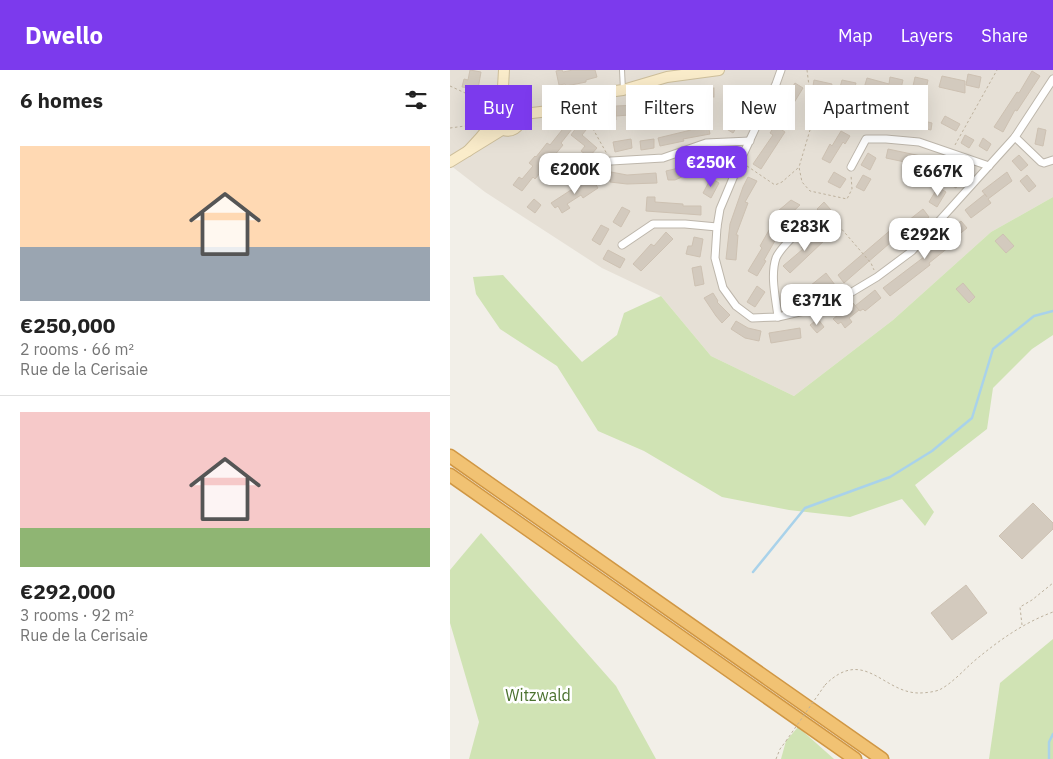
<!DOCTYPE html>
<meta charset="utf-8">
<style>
:root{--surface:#fff;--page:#f2f2f2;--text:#222;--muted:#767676;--line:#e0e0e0;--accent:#7c3aed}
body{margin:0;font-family:"IBM Plex Sans",sans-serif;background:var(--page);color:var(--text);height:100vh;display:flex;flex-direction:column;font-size:19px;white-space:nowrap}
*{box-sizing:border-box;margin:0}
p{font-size:16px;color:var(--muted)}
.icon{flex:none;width:28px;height:28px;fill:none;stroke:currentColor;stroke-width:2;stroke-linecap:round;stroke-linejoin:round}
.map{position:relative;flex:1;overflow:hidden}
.panel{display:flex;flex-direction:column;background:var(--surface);width:450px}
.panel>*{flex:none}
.top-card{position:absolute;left:15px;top:15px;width:475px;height:45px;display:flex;gap:10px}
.price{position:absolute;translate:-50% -42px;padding:0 11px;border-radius:10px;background:#fff;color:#222;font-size:16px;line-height:32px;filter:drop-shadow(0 1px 2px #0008)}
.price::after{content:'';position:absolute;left:50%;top:30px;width:15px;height:11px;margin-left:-8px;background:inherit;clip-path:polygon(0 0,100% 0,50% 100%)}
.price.selected{background:var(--accent);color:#fff}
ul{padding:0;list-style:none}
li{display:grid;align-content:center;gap:10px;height:265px;padding:0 20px}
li+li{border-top:1px solid var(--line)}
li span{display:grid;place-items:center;height:155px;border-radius:0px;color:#555}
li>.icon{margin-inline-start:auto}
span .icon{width:90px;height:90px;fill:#fffc;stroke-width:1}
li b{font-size:21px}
h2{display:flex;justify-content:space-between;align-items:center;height:60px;padding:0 20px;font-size:21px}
.chip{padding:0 18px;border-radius:0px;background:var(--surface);box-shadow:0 5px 20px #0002;font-size:18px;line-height:45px}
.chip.selected{background:var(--accent);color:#fff}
header{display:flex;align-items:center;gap:30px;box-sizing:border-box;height:70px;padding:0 25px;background:var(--accent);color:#fff}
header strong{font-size:24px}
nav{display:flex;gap:28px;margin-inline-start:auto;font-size:18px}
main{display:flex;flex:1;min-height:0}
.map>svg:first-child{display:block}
.residential{fill:#e6e0d6}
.green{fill:#d0e3b4}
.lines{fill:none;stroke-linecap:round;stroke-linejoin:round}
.stream{stroke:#a9d2ea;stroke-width:2.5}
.building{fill:#d3cabe;stroke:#cdc1b2}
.lane-casing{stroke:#bdb6ab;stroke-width:6}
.street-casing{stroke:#bdb6ab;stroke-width:9}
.secondary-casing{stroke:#cebf9b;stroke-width:12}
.highway-casing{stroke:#d09744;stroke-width:15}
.path{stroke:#bdb19d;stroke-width:1;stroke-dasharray:2.5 2.5;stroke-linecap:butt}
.lane{stroke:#fff;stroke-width:4}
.street{stroke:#fff;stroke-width:7}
.secondary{stroke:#faecca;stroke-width:10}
.highway{stroke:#f1c273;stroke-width:12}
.path-bridge{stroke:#bdb19d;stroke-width:1;stroke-dasharray:2.5 2.5;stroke-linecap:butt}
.labels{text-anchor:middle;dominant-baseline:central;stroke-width:5;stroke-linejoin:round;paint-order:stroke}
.park-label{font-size:16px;fill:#4b722f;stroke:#fff}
</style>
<header>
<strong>Dwello</strong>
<nav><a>Map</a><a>Layers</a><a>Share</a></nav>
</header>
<main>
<section class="panel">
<h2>6 homes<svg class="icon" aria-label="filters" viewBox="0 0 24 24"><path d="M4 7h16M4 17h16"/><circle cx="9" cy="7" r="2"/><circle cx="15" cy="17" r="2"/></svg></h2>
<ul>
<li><span style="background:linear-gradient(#ffd9b3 65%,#9aa5b1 0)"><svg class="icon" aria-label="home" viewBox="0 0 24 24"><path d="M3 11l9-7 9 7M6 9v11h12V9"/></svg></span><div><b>€250,000</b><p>2 rooms · 66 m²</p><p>Rue de la Cerisaie</p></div></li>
<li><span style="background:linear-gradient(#f6c9c9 75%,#8fb573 0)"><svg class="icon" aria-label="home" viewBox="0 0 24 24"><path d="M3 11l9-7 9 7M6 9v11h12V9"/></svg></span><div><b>€292,000</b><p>3 rooms · 92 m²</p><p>Rue de la Cerisaie</p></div></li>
</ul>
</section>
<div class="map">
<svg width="603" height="689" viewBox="0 0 603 689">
<rect width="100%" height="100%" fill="#f2efe8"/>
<path class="residential" d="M0,0H603V127L541,162L443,250L344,326L261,286L211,226L152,198L35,122L0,95Z"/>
<g class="green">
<path d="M603,127V265L582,279L543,318L537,359L465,415L484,442L475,456L452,429L400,447L339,440L272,427L194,381L148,361L107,296L50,259L26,224L23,207L53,205L132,292L167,265L174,243L211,226L261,286L344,326L443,250L541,162Z"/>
<path d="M31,463L166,616L206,689H19L29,652L0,553V500Z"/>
<path d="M603,569V689H539L550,613Z"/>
<path d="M348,657L384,689H331L336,671Z"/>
</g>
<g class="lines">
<g class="stream">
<path d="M303,502L355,438L440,407L482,381L522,348L543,279L584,246L603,241"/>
<path d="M599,689V672L603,664"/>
</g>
</g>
<g class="building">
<path d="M20,0L31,2L28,19L12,17L14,9L18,10Z"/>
<path d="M112,0L113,2L123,0H145L147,7L136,10V12L116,16L115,14L109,15L106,1Z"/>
<path d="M582,1L590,6L567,41L565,40L553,62L544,57L567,22L569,23Z"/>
<path d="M518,4L531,7L529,18L516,15Z"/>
<path d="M492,6L515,11V23L489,17Z"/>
<path d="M440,7L453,10L450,23L428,18L427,21L414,18L417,8L439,14Z"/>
<path d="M465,7L478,10L476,19L463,16Z"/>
<path d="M364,10L382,14L379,25L375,24L373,29L365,27L366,20L363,19V16Z"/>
<path d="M392,10L406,13L403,24L389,21Z"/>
<path d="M345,13L353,18L342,36L344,37L333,56L334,57L332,60L335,62L311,99L303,94L323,65L320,63L331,45L329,44L340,26L338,24Z"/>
<rect x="251" y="18" width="13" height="9"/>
<path d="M230,22H243V33L222,34V37L200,38V42L179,43V45L166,46V36L187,35V31H208V26H230Z"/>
<path d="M301,22L309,27L297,51L288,46Z"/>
<path d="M144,41H166V50L144,51Z"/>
<path d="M391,41L404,48L400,56L387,47Z"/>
<path d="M416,42L432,45L430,53L414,49Z"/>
<path d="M441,45L457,49L455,57L439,53Z"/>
<path d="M495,46L510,54L506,61L491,53Z"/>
<path d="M466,49L482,53L481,60L464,56Z"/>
<path d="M280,50L288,55L283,63L275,58Z"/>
<path d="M116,53L122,59L111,73L113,75L85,109L83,107L72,121L63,115L69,107L72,109L83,96L79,93L85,86L86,87L97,73L100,75L112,60L111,59Z"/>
<path d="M129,54L136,60L132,65L147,78L139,87L131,81L135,76L121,65Z"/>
<path d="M258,55L260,64L233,69L234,71L210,76L208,68L241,60L240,58Z"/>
<path d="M588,58L596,60L593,76L585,74Z"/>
<path d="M391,61L400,66L395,74L393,72L380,93L372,89L380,74L382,76Z"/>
<path d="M515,65L524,70L519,78L511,73Z"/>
<path d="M533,68L541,74L537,81L529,76Z"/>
<path d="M181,69L182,78L165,82L163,72Z"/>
<path d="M204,69V78L191,80L190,71Z"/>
<path d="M438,79L485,89L483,98L436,88Z"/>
<path d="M272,81L281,85L272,101L261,94L264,89L270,85Z"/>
<path d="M418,83L426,88L420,100L411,95Z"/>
<path d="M569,85L578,95L571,101L562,91Z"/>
<path d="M242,92L245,101L225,110H218L216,101L233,97Z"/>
<path d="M507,97L515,102L506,118L497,113Z"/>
<path d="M161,102L177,105L206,103L207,113L177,114L160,112Z"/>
<path d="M384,102L396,109L390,118L378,112Z"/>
<path d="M557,102L562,111L538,129L541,133L521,148L515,140L535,124L537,127L532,121Z"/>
<path d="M413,105L421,109L414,121L406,117Z"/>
<path d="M577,105L586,116L579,122L570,111Z"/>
<path d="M141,107L148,118L133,128L131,125L117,134L120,138L112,143L108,136L105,138L101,133Z"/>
<path d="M298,107L307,111L295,132L298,133L286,165H288L286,190L276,189L280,154L293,117Z"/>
<path d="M261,108L269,113L261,128L253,123Z"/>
<path d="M488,117L496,122L487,137L479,132Z"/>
<path d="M197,127H205V132L233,134V136H251V145L196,141Z"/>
<path d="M84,129L91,135L85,143L77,137Z"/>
<path d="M341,130L350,135L335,149L328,141Z"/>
<path d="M374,132L381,140L374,146L367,139Z"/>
<path d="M172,137L180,141L171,157L163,152Z"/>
<path d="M473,139L479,147L465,158L459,150Z"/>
<path d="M511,151L517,158L497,174L499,177L479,193L480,195L440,226L433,218L474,187L473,186L493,169L491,167Z"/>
<path d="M450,152L456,159L394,213L388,205Z"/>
<path d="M151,155L159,159L150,175L142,170Z"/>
<path d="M322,155L331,160L314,190L316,191L307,206L298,201L312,178L310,176Z"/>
<path d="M370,161L377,168L340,203L333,196L353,179L351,177Z"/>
<path d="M216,162L223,169L191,201L183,194L201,174L204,176Z"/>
<path d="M553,164L564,176L556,183L545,171Z"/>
<path d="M244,167L253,169L250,187L236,184L238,176H242Z"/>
<path d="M158,180L175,189L170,198L153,189Z"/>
<path d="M251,196L254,214L245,216L242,198Z"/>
<path d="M376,203L385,215L378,221L368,222L361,228L355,220Z"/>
<path d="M513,213L525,227L519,233L506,219Z"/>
<path d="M307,216L315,222L305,237L297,232Z"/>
<path d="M425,220L431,228L415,241L413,239L410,241L405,236Z"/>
<path d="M345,221L352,229L344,235L338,227Z"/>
<path d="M263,223L268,231L267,232L280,245L272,253L266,246L254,228Z"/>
<path d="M403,233L409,240L399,248L402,252L395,258L391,252L388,254L383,249Z"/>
<path d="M368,249L374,257L367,263L360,255Z"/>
<path d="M286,251L298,258L311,261L309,271L295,268L281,259Z"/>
<path d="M350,258L351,268L321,273L319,263Z"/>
<path d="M583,433L603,453V459L572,489L549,466Z"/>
<path d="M516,515L537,543L502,570L481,543Z"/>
</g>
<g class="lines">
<defs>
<path id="lane" d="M172,0L173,20"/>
<g id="street">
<path d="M331,0L326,14L291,89L270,139L267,157L265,188L273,218L286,236L302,248L328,247L354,241L392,228L427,207L462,181L565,67L603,9"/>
<path d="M565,67L591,92L594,93L603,90"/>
<path d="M401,97L416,69H436L469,72L539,96"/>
<path d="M97,110L122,96L161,91L213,88L256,73L300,71"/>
<path d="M172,175L203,154H235L267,157"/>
<path d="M328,247C326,229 320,206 326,188C331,176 353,157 363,148"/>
</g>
<g id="secondary">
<path d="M54,0L53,17L58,30"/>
<path d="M74,44L115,39L150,23L173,20L217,7L269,0"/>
<path d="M18,81C26,72 37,62 42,51C44,46 42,41 46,36C50,32 55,30 60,30C91,33 61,83 43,49"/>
<path d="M0,92L52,60"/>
</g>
<g id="highway">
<path d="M0,386L432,689"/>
<path d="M0,405L405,689"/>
</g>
</defs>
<use href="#lane" class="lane-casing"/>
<use href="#street" class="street-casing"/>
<use href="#secondary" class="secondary-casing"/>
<use href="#highway" class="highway-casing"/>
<g class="path">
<path d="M357,0L362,40L360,60L349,97L352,112L360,121L397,129L402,119L401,105"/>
<path d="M0,16L26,28H40"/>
<path d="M133,41L157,84"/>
<path d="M0,58L15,56L33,45"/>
<path d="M505,75L547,0"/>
<path d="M297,96L325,115L332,112L348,98"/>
<path d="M369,152L389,156L421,193L424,200"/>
<path d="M572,555L570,537L582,530L603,513"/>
<path d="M375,615C414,576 433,623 469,623C474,623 486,622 491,619C502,613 513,601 523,592C548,571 573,553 603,542"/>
<path d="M326,689L330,679L336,671"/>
</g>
<use href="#lane" class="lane"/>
<use href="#street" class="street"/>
<use href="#secondary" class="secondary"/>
<use href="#highway" class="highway"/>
<path class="path-bridge" d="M336,671L375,615"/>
</g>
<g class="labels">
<g class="park-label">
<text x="88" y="625">Witzwald</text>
</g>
</g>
</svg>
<b class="price selected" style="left:261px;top:118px">€250K</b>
<b class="price" style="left:125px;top:125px">€200K</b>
<b class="price" style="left:488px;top:127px">€667K</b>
<b class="price" style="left:355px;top:182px">€283K</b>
<b class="price" style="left:475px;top:190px">€292K</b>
<b class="price" style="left:367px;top:256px">€371K</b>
<div class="top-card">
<a class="chip selected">Buy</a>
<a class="chip">Rent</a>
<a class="chip">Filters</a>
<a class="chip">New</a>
<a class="chip">Apartment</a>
</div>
</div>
</main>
